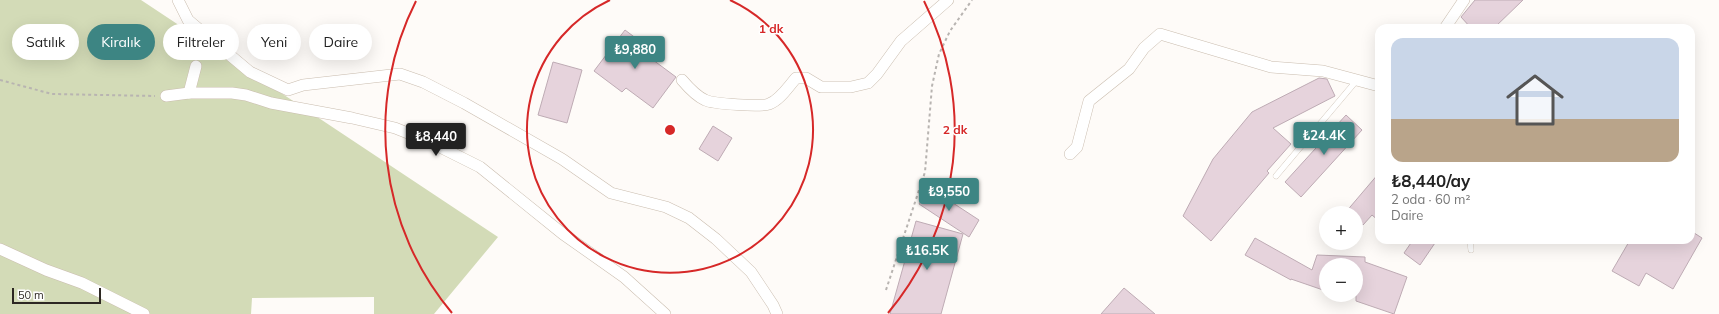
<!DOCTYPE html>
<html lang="tr">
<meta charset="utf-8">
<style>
:root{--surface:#fff;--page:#f6f6f6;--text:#222;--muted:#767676;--accent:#3d8583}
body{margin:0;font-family:Mulish,sans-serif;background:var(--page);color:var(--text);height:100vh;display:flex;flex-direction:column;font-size:15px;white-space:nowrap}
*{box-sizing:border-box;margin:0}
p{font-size:13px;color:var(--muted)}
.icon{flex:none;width:22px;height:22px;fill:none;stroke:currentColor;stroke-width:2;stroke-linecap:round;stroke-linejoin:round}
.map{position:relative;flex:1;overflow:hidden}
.side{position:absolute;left:1375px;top:24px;width:320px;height:220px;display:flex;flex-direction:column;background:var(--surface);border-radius:12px;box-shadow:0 4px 16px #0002}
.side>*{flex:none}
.top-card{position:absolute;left:12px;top:24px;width:380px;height:36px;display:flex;gap:8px}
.buttons{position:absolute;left:1319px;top:206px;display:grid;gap:8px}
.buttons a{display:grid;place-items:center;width:44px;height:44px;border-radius:50%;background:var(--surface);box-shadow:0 4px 16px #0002;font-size:20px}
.scale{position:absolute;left:12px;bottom:10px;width:89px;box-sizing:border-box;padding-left:4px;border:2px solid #2d2823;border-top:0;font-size:11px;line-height:14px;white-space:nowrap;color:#2d2823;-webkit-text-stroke:3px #fff;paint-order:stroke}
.price{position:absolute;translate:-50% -34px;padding:0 9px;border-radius:4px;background:var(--accent);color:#fff;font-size:13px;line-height:26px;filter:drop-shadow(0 1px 2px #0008)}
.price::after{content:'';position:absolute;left:50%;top:24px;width:12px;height:9px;margin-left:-6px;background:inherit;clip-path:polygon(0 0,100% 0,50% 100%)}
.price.on{background:#222;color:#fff}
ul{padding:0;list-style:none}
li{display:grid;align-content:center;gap:8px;height:212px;padding:0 16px}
li span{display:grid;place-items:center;height:124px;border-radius:12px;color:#555}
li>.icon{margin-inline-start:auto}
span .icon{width:72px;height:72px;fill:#fffc;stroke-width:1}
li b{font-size:17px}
.pill{padding:0 14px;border-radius:18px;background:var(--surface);box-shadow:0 4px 16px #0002;font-size:14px;line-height:36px}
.pill.on{background:var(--accent);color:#fff}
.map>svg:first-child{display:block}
.green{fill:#d3dbb7}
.building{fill:#e6d3dc;stroke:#beabb4}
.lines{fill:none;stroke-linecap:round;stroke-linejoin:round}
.lane-casing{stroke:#cabdaf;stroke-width:6}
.street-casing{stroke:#cabdaf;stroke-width:12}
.path{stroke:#b8b4b1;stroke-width:2;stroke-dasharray:3 3;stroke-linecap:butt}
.lane{stroke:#fff;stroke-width:5.5}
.street{stroke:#fff;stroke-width:11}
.ring{fill:none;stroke:#d62828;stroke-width:2}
.centre{fill:#d62828;stroke:#fff;stroke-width:2}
.ring-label{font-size:12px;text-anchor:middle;font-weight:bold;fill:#d62828;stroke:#fff;stroke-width:3;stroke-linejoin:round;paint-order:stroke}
</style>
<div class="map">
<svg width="1719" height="314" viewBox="0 0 1719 314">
<rect width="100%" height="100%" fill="#fefbf8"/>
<path class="green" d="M0,0H141L498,237L434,314H374V297L252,298L251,314H0Z"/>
<g class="building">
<path d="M1475,0H1523L1494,28H1471L1461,17Z"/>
<path d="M625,30L653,51L649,57L676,77L653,108L626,88L622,92L594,71Z"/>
<path d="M553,62L582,70L567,123L538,115Z"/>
<path d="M1319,78L1327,79L1335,96L1273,128L1291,144L1267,171L1269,173L1211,241L1183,216L1213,159L1252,112Z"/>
<path d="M1346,115L1362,130L1301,197L1285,182Z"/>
<path d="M713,126L732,138L718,161L699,149Z"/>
<path d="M1379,173V221L1372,215L1363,225L1356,219V213H1345Z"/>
<path d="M930,188L979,220L969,237L919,204Z"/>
<path d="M916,221L963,234L941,314H890Z"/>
<path d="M1691,231L1702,238L1673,289L1646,273L1639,286L1612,271L1630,240H1691Z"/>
<path d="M1255,238L1312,270L1317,255L1365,257V262L1407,277L1394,314L1356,301V265H1326V291L1291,279V280L1245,255Z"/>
<path d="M1413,240H1437L1420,265L1404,253Z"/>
<path d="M1124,288L1155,314H1101Z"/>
</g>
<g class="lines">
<defs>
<g id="lane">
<path d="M1276,176L1357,80"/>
<path d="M1470,240L1471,250"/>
</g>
<g id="street">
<path d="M178,0L188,20L250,72L288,90L303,85L400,74L423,82L464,103L562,159L611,193L666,207L689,218L716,239L751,272L773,305L777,314"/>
<path d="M1445,28L1464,0"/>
<path d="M682,80C688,87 696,96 705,100C713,104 762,107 769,104C780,100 788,87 796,78H806L821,87H851L868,83L877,74L901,41L948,0"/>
<path d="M189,93L196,66"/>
<path d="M166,96L189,93H232L246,95L271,103L352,118L395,128L430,142L480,167L563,234L624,277L665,314"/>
<path d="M1070,154L1077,147L1089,101L1129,69L1144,48L1160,34L1271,67L1323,71L1379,86"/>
<path d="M0,249L46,270L82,283L144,314"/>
</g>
</defs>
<use href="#lane" class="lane-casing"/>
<use href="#street" class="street-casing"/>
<g class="path">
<path d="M0,80L52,94L155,96"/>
<path d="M886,290L925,172L932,86L939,54L950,31L972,0"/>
</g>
<use href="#lane" class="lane"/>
<use href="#street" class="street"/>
</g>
<g class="ring">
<path d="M730 0A143 143 0 1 1 610 0"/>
<path d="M452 313A285 285 0 0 1 416 1M924 1A285 285 0 0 1 888 313"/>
</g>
<circle cx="670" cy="130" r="6" class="centre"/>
<g class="ring-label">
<text x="771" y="33">1 dk</text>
<text x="955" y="134">2 dk</text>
</g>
</svg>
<div class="buttons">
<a>+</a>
<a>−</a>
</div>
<div class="scale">50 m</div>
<b class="price" style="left:635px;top:70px">₺9,880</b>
<b class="price" style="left:1324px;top:156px">₺24.4K</b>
<b class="price on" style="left:436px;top:157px">₺8,440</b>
<b class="price" style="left:949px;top:212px">₺9,550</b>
<b class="price" style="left:927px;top:271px">₺16.5K</b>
<div class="top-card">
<a class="pill">Satılık</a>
<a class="pill on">Kiralık</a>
<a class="pill">Filtreler</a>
<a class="pill">Yeni</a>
<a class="pill">Daire</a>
</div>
<section class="side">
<ul>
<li><span style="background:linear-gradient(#c9d6e8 65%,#b9a48a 0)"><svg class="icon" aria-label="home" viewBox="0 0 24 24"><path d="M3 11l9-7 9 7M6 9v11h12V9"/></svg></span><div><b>₺8,440/ay</b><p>2 oda · 60 m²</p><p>Daire</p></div></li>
</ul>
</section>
</div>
